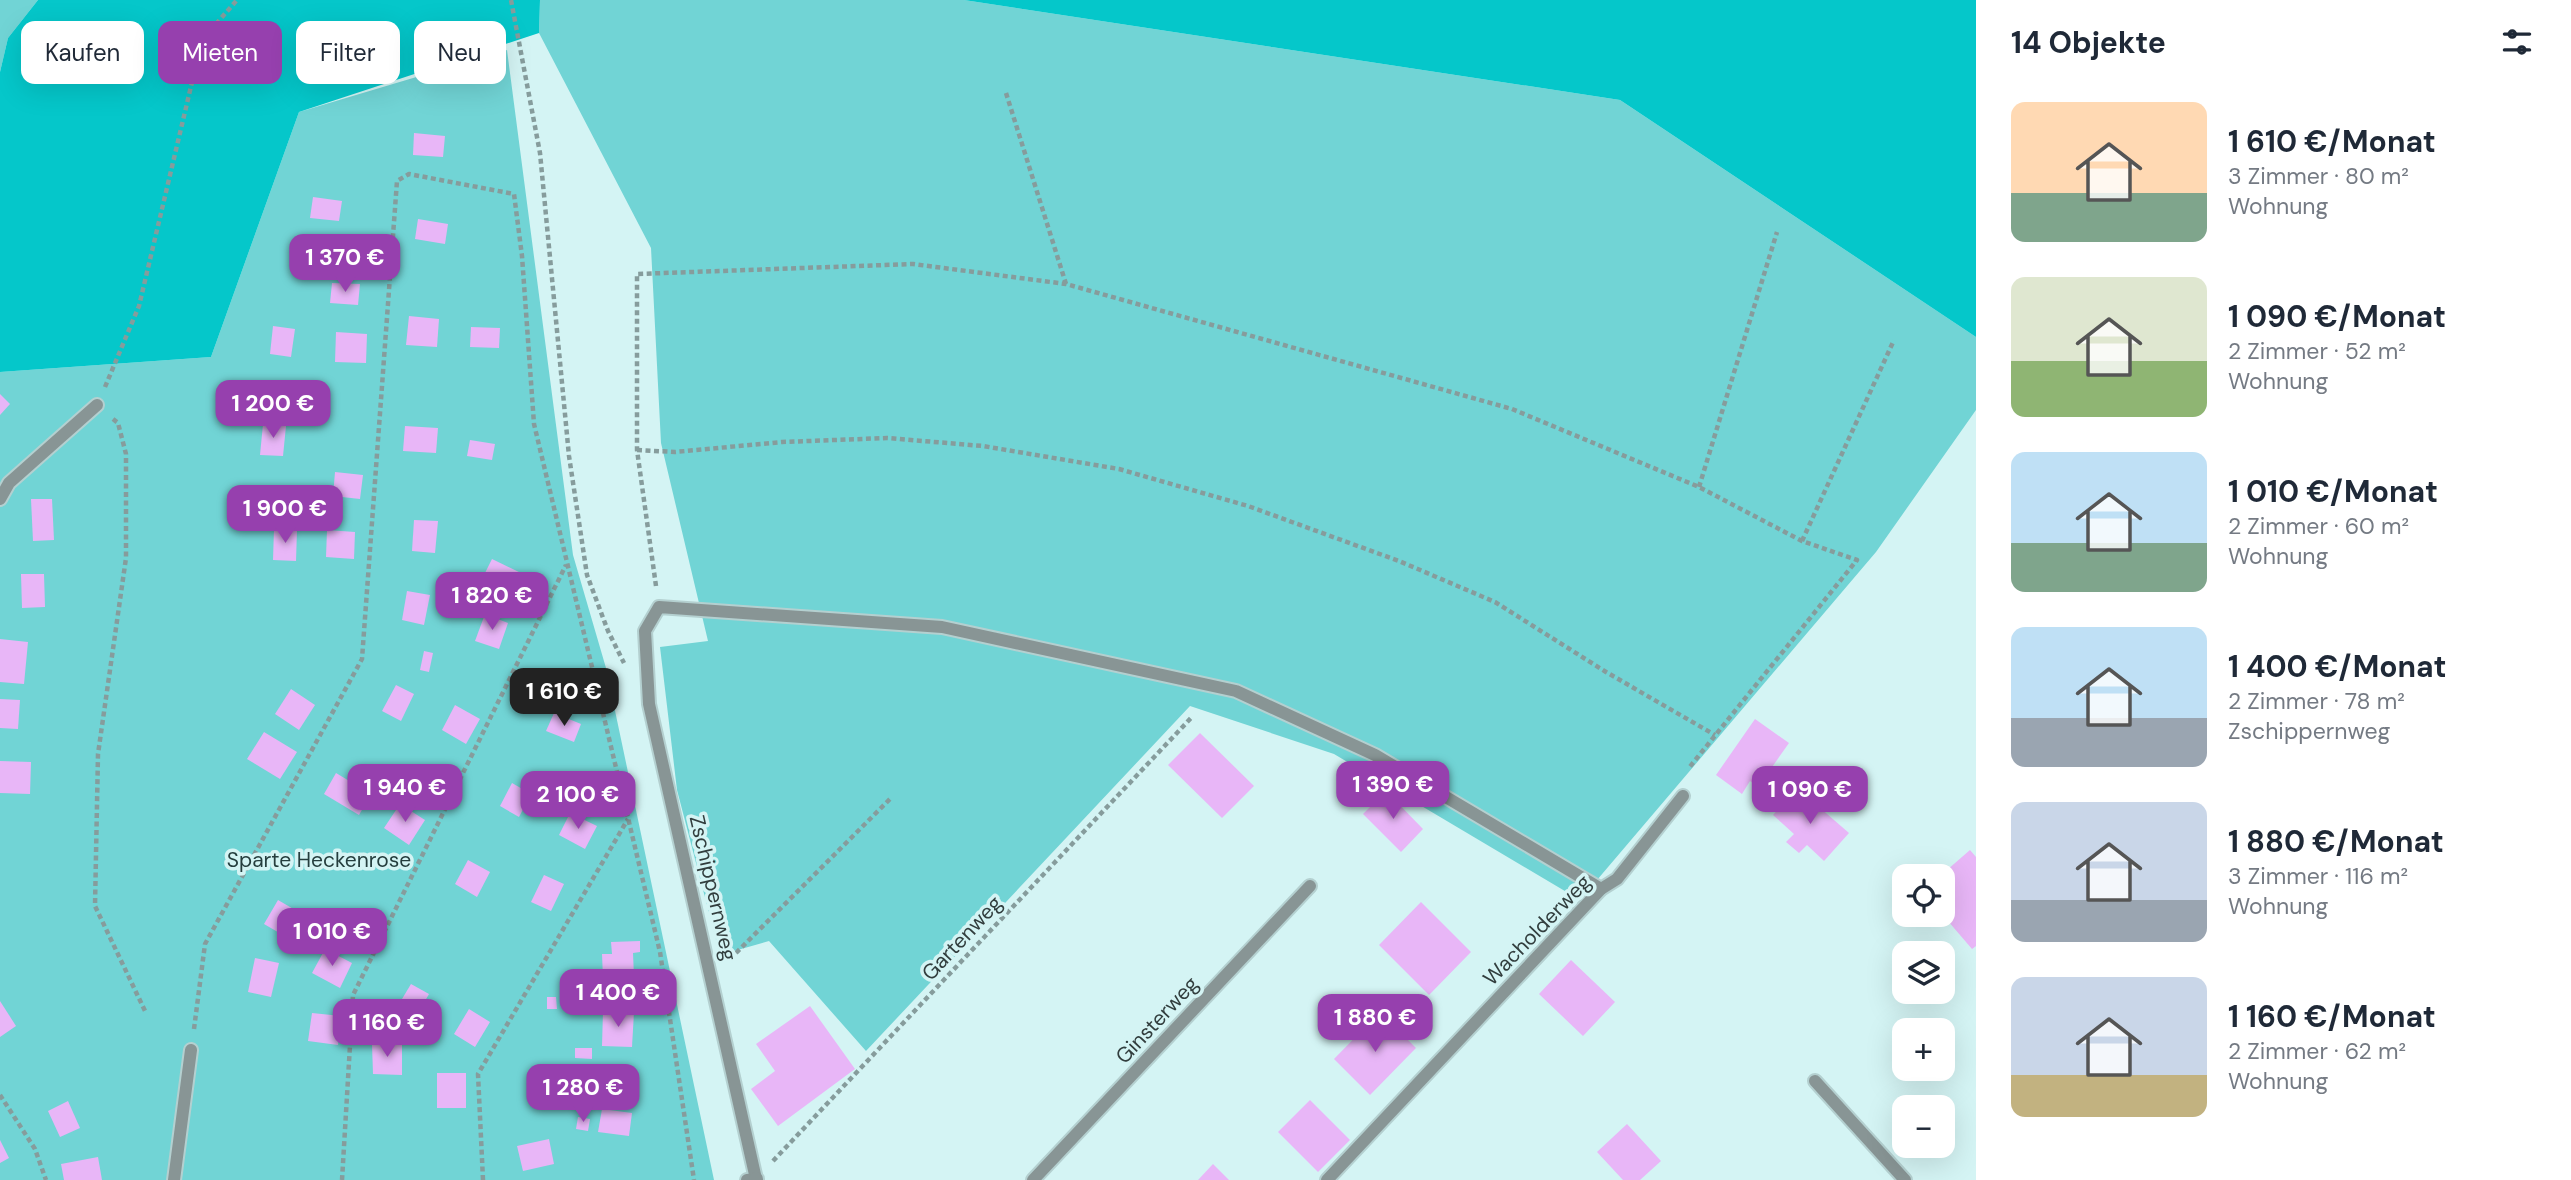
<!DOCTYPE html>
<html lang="de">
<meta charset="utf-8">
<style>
:root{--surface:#fff;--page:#f2f2f3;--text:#1f2937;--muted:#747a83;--accent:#9640ae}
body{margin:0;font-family:"DM Sans",sans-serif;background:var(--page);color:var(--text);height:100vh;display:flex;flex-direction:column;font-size:26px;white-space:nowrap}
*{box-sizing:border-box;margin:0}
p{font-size:23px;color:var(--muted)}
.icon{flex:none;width:38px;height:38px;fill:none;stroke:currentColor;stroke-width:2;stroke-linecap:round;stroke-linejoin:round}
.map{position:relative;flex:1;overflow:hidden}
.details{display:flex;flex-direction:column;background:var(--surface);width:595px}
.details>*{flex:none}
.hud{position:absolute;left:21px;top:21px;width:665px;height:63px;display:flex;gap:14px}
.fabs{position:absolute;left:1892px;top:864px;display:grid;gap:14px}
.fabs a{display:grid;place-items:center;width:63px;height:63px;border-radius:14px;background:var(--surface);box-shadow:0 7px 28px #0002;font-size:35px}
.price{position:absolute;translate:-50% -60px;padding:0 16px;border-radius:14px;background:var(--accent);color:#fff;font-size:23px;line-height:46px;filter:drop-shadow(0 2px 4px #0008)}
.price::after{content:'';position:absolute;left:50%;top:42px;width:21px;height:16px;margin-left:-10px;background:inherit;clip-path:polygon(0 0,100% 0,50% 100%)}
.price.selected{background:#222;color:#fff}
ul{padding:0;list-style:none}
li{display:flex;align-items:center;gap:21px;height:175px;padding:0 35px}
li span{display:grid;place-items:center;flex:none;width:196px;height:140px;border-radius:14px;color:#555}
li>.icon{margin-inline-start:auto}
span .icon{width:84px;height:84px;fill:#fffc;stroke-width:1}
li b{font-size:30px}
h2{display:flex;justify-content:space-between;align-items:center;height:84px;padding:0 35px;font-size:30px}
.pill{padding:0 24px;border-radius:14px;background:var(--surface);box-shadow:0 7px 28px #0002;font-size:24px;line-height:63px}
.pill.selected{background:var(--accent);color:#fff}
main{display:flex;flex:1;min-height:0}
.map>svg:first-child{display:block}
.green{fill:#71d4d5}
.forest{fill:#05c7ca}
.building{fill:#e8b6f7}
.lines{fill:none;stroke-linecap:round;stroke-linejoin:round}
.service-casing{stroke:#b4d0d0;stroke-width:16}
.minor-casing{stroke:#b4d0d0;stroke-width:18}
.path{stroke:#869c9c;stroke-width:4.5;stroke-dasharray:5 3.5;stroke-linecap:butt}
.service{stroke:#889595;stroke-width:12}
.minor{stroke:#889595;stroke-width:14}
.labels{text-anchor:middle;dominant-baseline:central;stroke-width:7;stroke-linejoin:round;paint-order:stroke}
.park-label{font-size:21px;fill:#253e3e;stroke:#d4f4f4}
.street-label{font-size:21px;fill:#323e3e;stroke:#d4f4f4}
</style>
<main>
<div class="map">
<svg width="1976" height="1180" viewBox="0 0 1976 1180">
<rect width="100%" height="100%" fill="#d4f4f4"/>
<g class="green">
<path d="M0,0H38L8,38L0,72Z"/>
<path d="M540,0H964L1620,100L1976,337V410L1876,552L1580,900L1334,754L1190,706L866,1051L769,941L720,955L677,790L660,647L708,641L661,443L651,248L539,33Z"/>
<path d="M507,50L573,555L606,668L714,1180H0V372L211,357L299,112Z"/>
</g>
<g class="forest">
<path d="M38,0H540L539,33L299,112L211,357L0,372V72L8,38Z"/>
<path d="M964,0H1976V337L1620,100Z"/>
</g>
<g class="building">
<path d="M414,133L445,136L443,157L413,155Z"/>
<path d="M313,197L342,201L339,221L310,218Z"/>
<path d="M418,219L448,224L445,244L415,239Z"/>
<path d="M332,283L360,284L358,305L330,303Z"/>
<path d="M409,316L439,319L437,347L406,345Z"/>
<path d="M273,326L295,329L291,357L270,354Z"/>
<path d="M471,327L500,328L499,348L470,347Z"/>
<path d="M336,332L367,334L366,363L335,362Z"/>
<path d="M0,394L10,404L0,415Z"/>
<path d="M263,424L286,426L283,456L260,455Z"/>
<path d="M405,426L438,428L436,453L403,451Z"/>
<path d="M470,440L495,444L492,460L467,456Z"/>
<path d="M335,472L363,475L360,499L333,496Z"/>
<path d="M31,499H52L54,540L33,541Z"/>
<path d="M414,520L438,521L435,553L412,551Z"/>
<path d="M274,529H297L296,561L273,560Z"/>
<path d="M327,530L355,532L354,559L326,557Z"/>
<path d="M492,559L521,573L511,593L482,579Z"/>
<path d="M21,574H44L45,607L22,608Z"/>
<path d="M407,591L430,595L424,625L402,620Z"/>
<path d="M485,614L508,623L499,649L475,641Z"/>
<path d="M0,639L28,642L24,684L0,682Z"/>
<path d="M424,651L433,653L429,672L420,670Z"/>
<path d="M396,685L414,694L401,721L382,711Z"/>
<path d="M291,689L315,705L299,730L275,714Z"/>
<path d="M0,699L20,700L18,729L0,728Z"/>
<path d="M455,705L480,719L466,744L442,730Z"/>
<path d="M554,713L581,724L574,742L546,731Z"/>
<path d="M1755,719L1789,743L1758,787L1750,781L1742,794L1716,775Z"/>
<path d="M264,732L297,752L280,779L247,759Z"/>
<path d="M1200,733L1254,786L1222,818L1168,765Z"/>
<path d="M0,761L31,762L30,794L0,793Z"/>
<path d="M336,773L371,794L359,815L324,794Z"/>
<path d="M512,783L531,794L519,817L500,806Z"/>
<path d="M1797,788L1849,833L1824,861L1807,845L1799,853L1786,842L1794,834L1773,815Z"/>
<path d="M1386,791L1423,829L1401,852L1363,814Z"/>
<path d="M400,804L425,820L409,845L384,828Z"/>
<path d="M570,813L597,826L585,849L559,835Z"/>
<path d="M1970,850L1976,857V946L1972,949L1942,914V877H1939Z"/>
<path d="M468,860L490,872L477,897L455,884Z"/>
<path d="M544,875L564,884L551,911L531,902Z"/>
<path d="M278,900L302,914L288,938L264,924Z"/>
<path d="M1421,902L1471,952L1429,995L1379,945Z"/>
<path d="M640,941V952L633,953L634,977L603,978L602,954H612L611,942Z"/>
<path d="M325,949L352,963L340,988L312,973Z"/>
<path d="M255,958L279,963L271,997L248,992Z"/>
<path d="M1571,960L1615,1002L1583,1036L1539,994Z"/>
<path d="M411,984L429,994L414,1020L396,1009Z"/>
<path d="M547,997H556L557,1009H547Z"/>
<path d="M0,1001L16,1026L0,1037Z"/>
<path d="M810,1006L855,1069L778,1126L751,1089L775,1071L756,1044Z"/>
<path d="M469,1009L490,1022L475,1047L454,1034Z"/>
<path d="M603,1011L634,1012L632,1047L602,1046Z"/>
<path d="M1380,1012L1416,1048L1370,1095L1334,1059Z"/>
<path d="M312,1013L341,1016L338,1045L308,1041Z"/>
<path d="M372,1044H402V1075L373,1074Z"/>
<path d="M575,1048H592V1059L575,1058Z"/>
<rect x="437" y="1073" width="29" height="35"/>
<path d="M1310,1100L1350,1140L1318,1172L1278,1132Z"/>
<path d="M68,1101L80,1128L60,1137L48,1111Z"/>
<path d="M602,1109L632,1113L629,1136L598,1132Z"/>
<path d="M578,1117L590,1119L588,1131L576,1129Z"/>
<path d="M1627,1124L1661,1161L1640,1180H1623L1597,1152Z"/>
<path d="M549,1139L554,1164L523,1171L517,1146Z"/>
<path d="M0,1140L9,1158L0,1163Z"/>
<path d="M98,1157L102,1180H64L61,1164Z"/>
<path d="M1213,1164L1229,1180H1198Z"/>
</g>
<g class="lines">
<defs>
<g id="service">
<path d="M0,499L9,483L97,405"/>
<path d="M1815,1081L1905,1180"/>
<path d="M174,1180L191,1050"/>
<path d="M747,1180L756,1179L649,704L645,631L659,607L942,627L1236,691L1375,755L1601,889"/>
<path d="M1033,1180L1310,886"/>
<path d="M1327,1180L1601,889L1617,879L1683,796"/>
</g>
<path id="minor" d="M756,1179V1180"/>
</defs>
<use href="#service" class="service-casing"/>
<use href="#minor" class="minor-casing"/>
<g class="path">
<path d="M511,0L540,153L569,456L587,575L608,631L624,663"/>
<path d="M1006,93L1066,284"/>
<path d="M105,387L139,306L202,40L237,0"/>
<path d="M113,419L118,423L126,454V558L98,754L95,906L146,1013"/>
<path d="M637,450L675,452L782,442L887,438L983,446L1119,469L1248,506L1399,561L1495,602L1606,672L1715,735"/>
<path d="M1699,487L1777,232"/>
<path d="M1802,541L1894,340"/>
<path d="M656,586L637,450V274L913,264L1066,284L1512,409L1699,487L1802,541L1857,560L1688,769"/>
<path d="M730,959L892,797"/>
<path d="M194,1029L205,944L362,659L397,181L409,174L514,194L522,256L534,424L660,952L694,1180"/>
<path d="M0,1095L35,1149L46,1180"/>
<path d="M773,1161L1191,718"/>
<path d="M342,1180L353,995L566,565"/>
<path d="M483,1180L478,1074L628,819"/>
</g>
<use href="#service" class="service"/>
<use href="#minor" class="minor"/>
</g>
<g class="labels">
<g class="park-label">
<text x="319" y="860">Sparte Heckenrose</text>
</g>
<g class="street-label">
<text transform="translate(713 888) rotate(77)">Zschippernweg</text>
<text transform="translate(1537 930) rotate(-46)">Wacholderweg</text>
<text transform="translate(962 938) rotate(-47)">Gartenweg</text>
<text transform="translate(1157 1020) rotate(-47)">Ginsterweg</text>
</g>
</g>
</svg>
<div class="fabs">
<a><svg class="icon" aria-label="locate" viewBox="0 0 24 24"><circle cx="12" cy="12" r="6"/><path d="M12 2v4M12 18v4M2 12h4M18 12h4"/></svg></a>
<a><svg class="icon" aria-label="layers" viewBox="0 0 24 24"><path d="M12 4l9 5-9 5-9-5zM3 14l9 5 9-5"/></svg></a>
<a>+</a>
<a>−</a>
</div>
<b class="price" style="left:345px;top:294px">1 370 €</b>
<b class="price" style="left:273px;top:440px">1 200 €</b>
<b class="price" style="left:285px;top:545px">1 900 €</b>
<b class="price" style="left:492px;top:632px">1 820 €</b>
<b class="price selected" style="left:564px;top:728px">1 610 €</b>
<b class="price" style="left:1393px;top:821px">1 390 €</b>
<b class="price" style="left:405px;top:824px">1 940 €</b>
<b class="price" style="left:1810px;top:826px">1 090 €</b>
<b class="price" style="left:578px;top:831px">2 100 €</b>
<b class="price" style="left:332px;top:968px">1 010 €</b>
<b class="price" style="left:618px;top:1029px">1 400 €</b>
<b class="price" style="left:1375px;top:1054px">1 880 €</b>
<b class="price" style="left:387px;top:1059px">1 160 €</b>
<b class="price" style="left:583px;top:1124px">1 280 €</b>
<div class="hud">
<a class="pill">Kaufen</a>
<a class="pill selected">Mieten</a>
<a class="pill">Filter</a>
<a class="pill">Neu</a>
</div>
</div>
<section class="details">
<h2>14 Objekte<svg class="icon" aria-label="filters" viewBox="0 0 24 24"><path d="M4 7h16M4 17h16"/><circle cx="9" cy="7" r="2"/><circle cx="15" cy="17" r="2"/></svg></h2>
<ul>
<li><span style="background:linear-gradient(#ffd9b3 65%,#7fa58c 0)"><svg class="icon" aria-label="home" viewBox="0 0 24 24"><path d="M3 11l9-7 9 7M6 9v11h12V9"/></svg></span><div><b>1 610 €/Monat</b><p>3 Zimmer · 80 m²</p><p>Wohnung</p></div></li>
<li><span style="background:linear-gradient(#dfe7d0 60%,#8fb573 0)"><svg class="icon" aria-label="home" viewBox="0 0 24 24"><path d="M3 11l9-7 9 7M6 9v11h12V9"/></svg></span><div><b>1 090 €/Monat</b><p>2 Zimmer · 52 m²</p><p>Wohnung</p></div></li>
<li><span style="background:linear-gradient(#bfe0f5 65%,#7fa58c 0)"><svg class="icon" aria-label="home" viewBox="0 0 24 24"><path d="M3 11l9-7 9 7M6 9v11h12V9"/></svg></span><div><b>1 010 €/Monat</b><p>2 Zimmer · 60 m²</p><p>Wohnung</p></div></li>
<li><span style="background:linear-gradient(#bfe0f5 65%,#9aa5b1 0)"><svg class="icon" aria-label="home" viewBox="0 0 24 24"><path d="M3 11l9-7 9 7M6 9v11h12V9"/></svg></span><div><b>1 400 €/Monat</b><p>2 Zimmer · 78 m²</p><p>Zschippernweg</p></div></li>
<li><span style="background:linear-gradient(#c9d6e8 70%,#9aa5b1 0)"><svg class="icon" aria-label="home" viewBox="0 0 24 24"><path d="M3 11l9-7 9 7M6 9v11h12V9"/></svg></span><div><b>1 880 €/Monat</b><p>3 Zimmer · 116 m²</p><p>Wohnung</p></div></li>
<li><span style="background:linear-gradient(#c9d6e8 70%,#c2b280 0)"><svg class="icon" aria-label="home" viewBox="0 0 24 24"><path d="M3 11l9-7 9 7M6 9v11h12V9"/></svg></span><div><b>1 160 €/Monat</b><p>2 Zimmer · 62 m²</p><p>Wohnung</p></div></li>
</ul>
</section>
</main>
